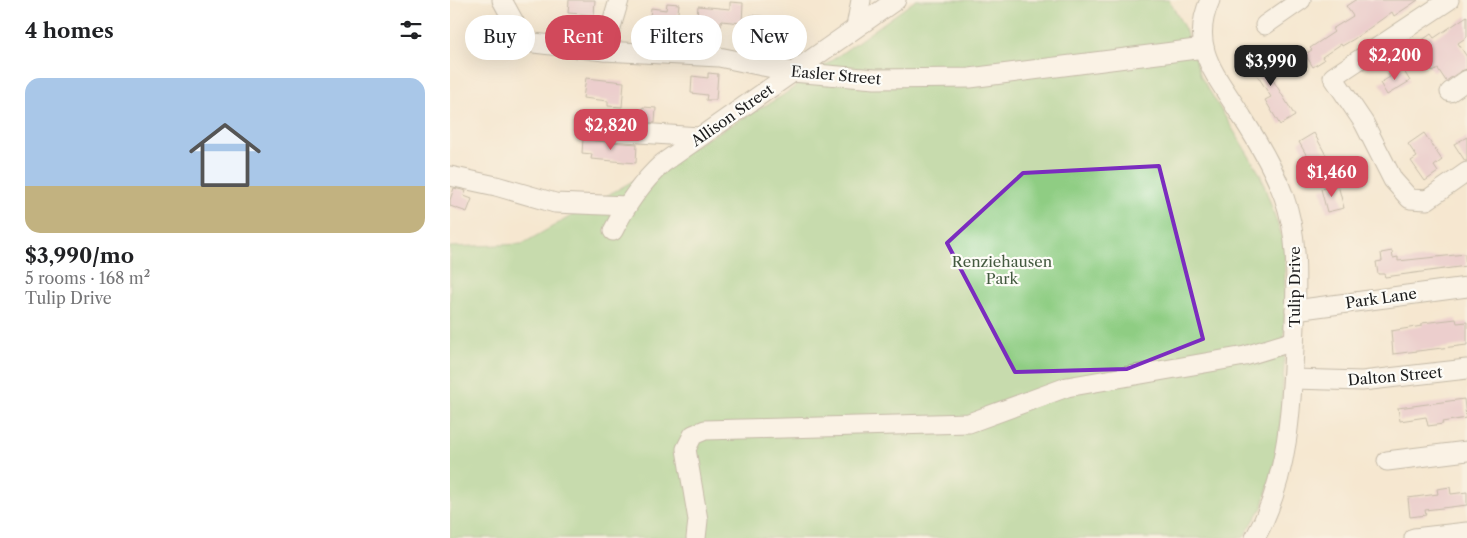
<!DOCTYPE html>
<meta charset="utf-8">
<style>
:root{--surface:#fff;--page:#f2f2f2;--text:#202124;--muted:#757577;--line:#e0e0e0;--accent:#d1495b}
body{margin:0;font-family:"Libre Caslon Text",serif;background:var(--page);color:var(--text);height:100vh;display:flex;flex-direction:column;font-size:19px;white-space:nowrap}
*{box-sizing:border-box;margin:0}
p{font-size:16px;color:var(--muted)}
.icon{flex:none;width:28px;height:28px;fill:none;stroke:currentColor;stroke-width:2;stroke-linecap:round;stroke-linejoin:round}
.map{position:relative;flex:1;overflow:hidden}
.sheet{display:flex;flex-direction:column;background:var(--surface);width:450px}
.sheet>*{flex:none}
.hud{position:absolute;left:15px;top:15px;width:475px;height:45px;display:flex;gap:10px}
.price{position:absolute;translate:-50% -42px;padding:0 11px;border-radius:10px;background:var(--accent);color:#fff;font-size:16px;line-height:32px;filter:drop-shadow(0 1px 2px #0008)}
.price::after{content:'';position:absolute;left:50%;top:30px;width:15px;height:11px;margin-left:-8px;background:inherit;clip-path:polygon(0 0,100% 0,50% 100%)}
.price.on{background:#222;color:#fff}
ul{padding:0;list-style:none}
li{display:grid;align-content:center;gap:10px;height:265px;padding:0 25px}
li+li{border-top:1px solid var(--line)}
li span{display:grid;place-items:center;height:155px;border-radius:15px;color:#555}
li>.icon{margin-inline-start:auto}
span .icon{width:90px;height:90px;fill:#fffc;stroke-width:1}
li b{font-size:21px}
h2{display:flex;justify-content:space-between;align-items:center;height:60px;padding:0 25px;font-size:21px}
.chip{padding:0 18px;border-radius:22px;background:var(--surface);box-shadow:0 5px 20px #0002;font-size:18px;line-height:45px}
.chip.on{background:var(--accent);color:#fff}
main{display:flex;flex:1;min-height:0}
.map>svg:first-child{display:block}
.green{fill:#8fcd83;stroke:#567450}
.building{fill:#dfb0c9}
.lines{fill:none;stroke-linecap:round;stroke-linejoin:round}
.minor-casing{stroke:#888276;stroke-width:21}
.minor{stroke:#fff;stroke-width:19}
.marked{fill:none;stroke:#7b2cbf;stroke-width:4;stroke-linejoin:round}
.labels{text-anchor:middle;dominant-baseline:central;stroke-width:4.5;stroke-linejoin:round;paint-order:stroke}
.street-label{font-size:15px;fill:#1c1c1c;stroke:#fdfcf7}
.park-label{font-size:15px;fill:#445a40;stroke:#fdfcf7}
</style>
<main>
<section class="sheet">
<h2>4 homes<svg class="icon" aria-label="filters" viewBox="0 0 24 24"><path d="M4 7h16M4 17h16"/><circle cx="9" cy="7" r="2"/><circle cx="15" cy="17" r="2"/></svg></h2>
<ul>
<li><span style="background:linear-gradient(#a9c7e8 70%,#c2b280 0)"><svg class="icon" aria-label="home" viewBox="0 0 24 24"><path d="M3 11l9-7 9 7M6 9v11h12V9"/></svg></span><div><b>$3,990/mo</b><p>5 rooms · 168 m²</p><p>Tulip Drive</p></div></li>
</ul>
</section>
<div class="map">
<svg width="1017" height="538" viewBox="0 0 1017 538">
<rect width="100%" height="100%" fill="#fdfcf7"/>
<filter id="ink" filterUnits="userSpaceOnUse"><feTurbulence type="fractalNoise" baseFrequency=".02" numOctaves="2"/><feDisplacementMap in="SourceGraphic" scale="10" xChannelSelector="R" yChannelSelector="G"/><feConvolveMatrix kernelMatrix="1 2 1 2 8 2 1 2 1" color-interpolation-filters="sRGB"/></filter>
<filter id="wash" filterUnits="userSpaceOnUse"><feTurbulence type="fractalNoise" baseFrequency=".0096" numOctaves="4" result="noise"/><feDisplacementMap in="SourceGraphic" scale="20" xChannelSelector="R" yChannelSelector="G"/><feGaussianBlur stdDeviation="1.12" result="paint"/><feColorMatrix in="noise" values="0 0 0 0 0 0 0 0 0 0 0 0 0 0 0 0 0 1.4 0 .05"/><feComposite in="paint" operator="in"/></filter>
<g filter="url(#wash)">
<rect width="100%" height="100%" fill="#f5e7d0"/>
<path class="green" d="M466,0H719L735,29L751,77L810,174L835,245L834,366L829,446L813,506L793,538H0V247L72,244L332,96Z"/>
<g id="blocks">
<g class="building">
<path d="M119,0H145L144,15L118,13Z"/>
<path d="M905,0H968L944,16L942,12L904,39L892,46L891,44L872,57L874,60L863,67L855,54L862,50L860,48L884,32L882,29L903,16L896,6Z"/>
<path d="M280,2L293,3L292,23L271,21V27L257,26V29L246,28L248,6L280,9Z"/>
<path d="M217,3L229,4L226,28L199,26L201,8L216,10Z"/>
<path d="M301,15L319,17L317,32L299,31Z"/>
<path d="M1017,16V37L1008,43L1017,57V69L1011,71L996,81L988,69L983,72L973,58L976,55L970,47L973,45L971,41L981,34L984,38Z"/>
<path d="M816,51L828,70L820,75L845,116L830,125L815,100L821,97L797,59Z"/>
<path d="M951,66L960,81L937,95L930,83L940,77L938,74Z"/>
<path d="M258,73L268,74L266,100H256L257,95L241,93L242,76L258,78Z"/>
<path d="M136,78L174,82L172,107L158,106V101L133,98Z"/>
<path d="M193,107L206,108L205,123L191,122Z"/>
<path d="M864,133L877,157L862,165L849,142Z"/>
<path d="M974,133L992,160L984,166L988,172L975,181L961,161L967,157L958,144Z"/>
<path d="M1017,137V161H1015L1004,144Z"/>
<path d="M133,139L145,141L187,144L186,163L141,159L142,154L132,153Z"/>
<path d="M888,185L894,208L877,212L871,189Z"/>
<path d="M4,188L16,191L14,196L22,199L17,212L0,206V200Z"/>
<path d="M942,251L943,258L948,257V261L1015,254L1016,266L935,277L934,274H928L926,262L932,261L931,253Z"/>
<path d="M1006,319L1007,323L1017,322V345L943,354L941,331L972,326V323Z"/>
<path d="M1014,399L1016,418L992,422L993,424L978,426L976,417L950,421L948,408Z"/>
<path d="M1000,487L1001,494L1017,492V505L975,510L976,515L960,517L958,498L988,494L987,489Z"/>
</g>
</g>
</g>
<g filter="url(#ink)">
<use href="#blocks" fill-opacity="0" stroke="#888276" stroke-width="1"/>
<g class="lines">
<defs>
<g id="minor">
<path d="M52,0L75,42L154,51L269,57L342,72L425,79L520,78L754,48"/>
<path d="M760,0C738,49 768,77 792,117C808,142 824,169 834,197C849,238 846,282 845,325C842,396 841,474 805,538"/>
<path d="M999,0L883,77L914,123L943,180L960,199L977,200L1017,172"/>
<path d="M815,25L851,0"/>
<path d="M406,27L411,0"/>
<path d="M154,51L169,0"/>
<path d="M1000,92L1017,80"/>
<path d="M146,130L249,137"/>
<path d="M0,176L46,186L105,203L177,206"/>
<path d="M163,231C176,205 192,182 213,163L446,0"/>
<path d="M845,310L1017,287"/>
<path d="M843,379L912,381L1017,369"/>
<path d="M937,461L1017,451"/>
<path d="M246,538L248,520L236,449L243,435L255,430L519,423L617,387L795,356L844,341"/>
<path d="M964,538L1017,532"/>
</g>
</defs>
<use href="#minor" class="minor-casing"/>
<use href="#minor" class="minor"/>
</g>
</g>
<path d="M0 0H1017V538H0ZM709,166L753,339L677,369L565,372L497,243L573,173Z" fill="#f5e7d0" fill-opacity=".55" fill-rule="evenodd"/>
<path class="marked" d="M709,166L753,339L677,369L565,372L497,243L573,173Z"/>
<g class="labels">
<g class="street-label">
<text transform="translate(386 75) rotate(5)">Easler Street</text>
<text transform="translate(282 115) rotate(-35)">Allison Street</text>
<text transform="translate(844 287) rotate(-90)">Tulip Drive</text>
<text transform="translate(931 298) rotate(-8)">Park Lane</text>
<text transform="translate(945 376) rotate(-5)">Dalton Street</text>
</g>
<g class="park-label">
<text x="552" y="261">Renziehausen<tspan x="552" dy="17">Park</tspan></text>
</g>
</g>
</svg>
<b class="price" style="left:945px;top:81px">$2,200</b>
<b class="price on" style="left:821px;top:87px">$3,990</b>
<b class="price" style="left:161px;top:151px">$2,820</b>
<b class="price" style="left:882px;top:198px">$1,460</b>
<div class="hud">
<a class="chip">Buy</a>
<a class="chip on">Rent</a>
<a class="chip">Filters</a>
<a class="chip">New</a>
</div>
</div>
</main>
